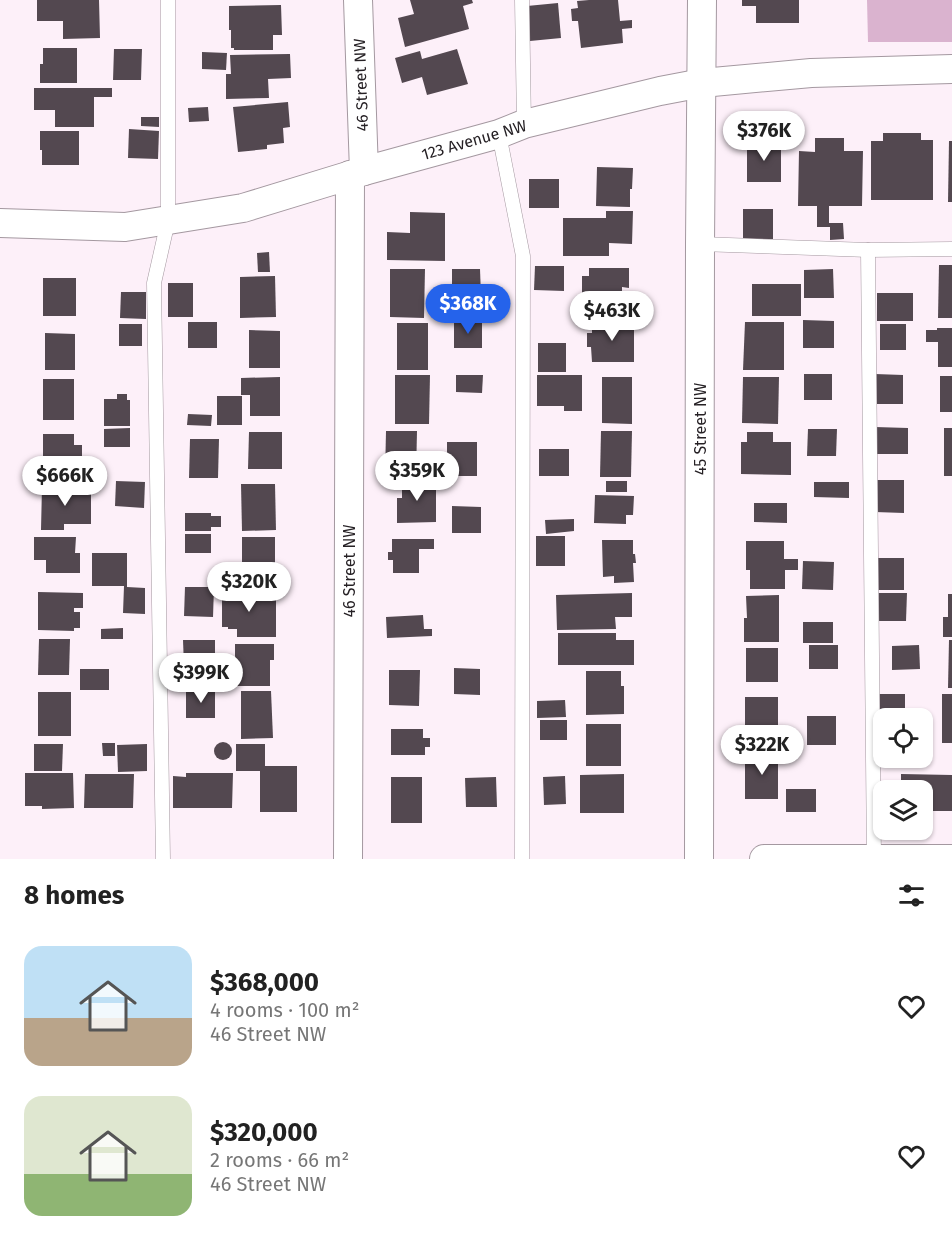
<!DOCTYPE html>
<meta charset="utf-8">
<style>
:root{--surface:#fff;--page:#f6f6f6;--text:#222;--muted:#767676;--accent:#2563eb}
body{margin:0;font-family:"Fira Sans",sans-serif;background:var(--page);color:var(--text);height:100vh;display:flex;flex-direction:column;font-size:22px;white-space:nowrap}
*{box-sizing:border-box;margin:0}
p{font-size:20px;color:var(--muted)}
.icon{flex:none;width:33px;height:33px;fill:none;stroke:currentColor;stroke-width:2;stroke-linecap:round;stroke-linejoin:round}
.map{position:relative;height:859px;overflow:hidden}
.side{display:flex;flex-direction:column;background:var(--surface);flex:1}
.side>*{flex:none}
.fabs{position:absolute;left:873px;top:708px;display:grid;gap:12px}
.fabs a{display:grid;place-items:center;width:60px;height:60px;border-radius:12px;background:var(--surface);box-shadow:0 2px 4px #0004;font-size:30px}
.price{position:absolute;translate:-50% -51px;padding:0 14px;border-radius:21px;background:#fff;color:#222;font-size:20px;line-height:39px;filter:drop-shadow(0 2px 3px #0008)}
.price::after{content:'';position:absolute;left:50%;top:36px;width:18px;height:14px;margin-left:-9px;background:inherit;clip-path:polygon(0 0,100% 0,50% 100%)}
.price.on{background:var(--accent);color:#fff}
ul{padding:0;list-style:none}
li{display:flex;align-items:center;gap:18px;height:150px;padding:0 24px}
li span{display:grid;place-items:center;flex:none;width:168px;height:120px;border-radius:18px;color:#555}
li>.icon{margin-inline-start:auto}
span .icon{width:72px;height:72px;fill:#fffc;stroke-width:1}
li b{font-size:26px}
h2{display:flex;justify-content:space-between;align-items:center;height:72px;padding:0 24px;font-size:26px}
.map>svg:first-child{display:block}
.green{fill:#dab3cf}
.building{fill:#534850}
.lines{fill:none;stroke-linecap:round;stroke-linejoin:round}
.lane-casing{stroke:#a498a0;stroke-width:15}
.street-casing{stroke:#a498a0;stroke-width:30}
.lane{stroke:#fff;stroke-width:14}
.street{stroke:#fff;stroke-width:28}
.labels{text-anchor:middle;dominant-baseline:central;stroke-width:6;stroke-linejoin:round;paint-order:stroke}
.street-label{font-size:16px;fill:#262125;stroke:#fff}
</style>
<div class="map">
<svg width="952" height="859" viewBox="0 0 952 859">
<rect width="100%" height="100%" fill="#fdf0f9"/>
<path class="green" d="M867,0H952V42H868Z"/>
<g class="building">
<path d="M37,0H99L100,38L63,39V21H37Z"/>
<path d="M410,0H472L473,3L463,6L469,29L405,47L398,18L414,14Z"/>
<path d="M589,0H618L620,21L632,20V28L622,29L623,43L581,48L578,21H572L571,9L578,8L577,1Z"/>
<path d="M742,0H799V23H756V6H742Z"/>
<path d="M558,3L561,38L530,41L527,6Z"/>
<path d="M281,5L282,35H273V50H234V48H231V30H229V6Z"/>
<path d="M43,48H77V83H40V64H43Z"/>
<path d="M114,49H142L141,80H113Z"/>
<path d="M457,49L468,84L427,95L422,77L402,83L395,58L420,51L422,59Z"/>
<path d="M202,52L227,53L226,70L202,69Z"/>
<path d="M290,54L291,78L268,79L269,98L226,99V74H231L230,55Z"/>
<path d="M34,88H112V97H94V127H55V110H34Z"/>
<path d="M288,102L290,127L283,128L284,143L267,145V149L238,152L233,107Z"/>
<path d="M208,107L209,121L189,122L188,108Z"/>
<path d="M141,117H159V127L141,126Z"/>
<path d="M129,129L159,131L158,159L128,158Z"/>
<path d="M40,131H79V165H42V150H40Z"/>
<path d="M883,133H921V140H933V200H871V141H883Z"/>
<path d="M815,138H844V151H863L862,206H829V223H843L844,239L830,240V227H817V206H798L799,151L815,152Z"/>
<path d="M949,141H952V202H948Z"/>
<rect x="747" y="143" width="34" height="39"/>
<path d="M597,167L633,168L632,189H630V207L596,206Z"/>
<rect x="529" y="179" width="30" height="29"/>
<rect x="743" y="209" width="30" height="30"/>
<path d="M606,211H633L632,244L609,243V256H563V218H606Z"/>
<path d="M410,212L445,213V261L387,260V232L410,233Z"/>
<path d="M269,252L270,272H258L257,253Z"/>
<path d="M939,265H952V318H938Z"/>
<path d="M535,266H564V291L534,290Z"/>
<path d="M589,268H629V288L622,287V306H582V276H589Z"/>
<path d="M390,269H425L424,318L390,317Z"/>
<path d="M452,269H480L481,296L452,297Z"/>
<path d="M833,269L834,298H804V270Z"/>
<path d="M275,276L276,317L240,318V277Z"/>
<rect x="43" y="278" width="33" height="38"/>
<rect x="168" y="283" width="25" height="34"/>
<rect x="752" y="284" width="49" height="32"/>
<path d="M121,292H146V319L120,318Z"/>
<rect x="877" y="293" width="36" height="28"/>
<rect x="486" y="296" width="12" height="23"/>
<path d="M803,320L834,321V348H803Z"/>
<rect x="188" y="322" width="29" height="26"/>
<rect x="454" y="322" width="28" height="26"/>
<path d="M634,322V362H592L591,347H587V333H592V323Z"/>
<path d="M745,322H784V370H743Z"/>
<rect x="397" y="323" width="31" height="47"/>
<rect x="119" y="324" width="23" height="22"/>
<rect x="880" y="324" width="26" height="26"/>
<path d="M937,328H952V367H938V342H926V330H937Z"/>
<path d="M249,330L280,331V368H249Z"/>
<path d="M45,333L75,334V370H45Z"/>
<rect x="538" y="343" width="28" height="29"/>
<rect x="804" y="374" width="28" height="26"/>
<path d="M875,374L903,375V404H875Z"/>
<path d="M395,375H430L429,424H395Z"/>
<path d="M456,375H483L482,393L456,392Z"/>
<path d="M537,375H582V411H564V406H537Z"/>
<rect x="940" y="376" width="12" height="36"/>
<path d="M280,377V416H250V395H241V378Z"/>
<path d="M602,377H632V424L602,423Z"/>
<path d="M743,377H779L778,424L742,423Z"/>
<rect x="43" y="379" width="31" height="41"/>
<path d="M117,394H127V400H130V426H104V399H117Z"/>
<rect x="217" y="396" width="25" height="29"/>
<path d="M188,414L212,415L211,426L187,425Z"/>
<path d="M875,427L908,428V454H875Z"/>
<path d="M130,428V447H104V429Z"/>
<rect x="944" y="428" width="8" height="48"/>
<path d="M808,429H837L836,456H807Z"/>
<path d="M386,431H417L416,476H385Z"/>
<path d="M601,431H632L631,477H600Z"/>
<path d="M249,432H282V469H248Z"/>
<path d="M747,432H773V442H791V475L741,474V442H747Z"/>
<path d="M43,434H74V445H82V456H74V472H43Z"/>
<path d="M190,439H219L218,478H189Z"/>
<rect x="447" y="442" width="30" height="34"/>
<rect x="539" y="449" width="30" height="27"/>
<path d="M402,480H436V522L397,523V498H402Z"/>
<path d="M876,480H904V513L875,512Z"/>
<path d="M116,481L145,482L144,508L115,506Z"/>
<rect x="606" y="481" width="21" height="11"/>
<path d="M814,482H849V498L814,497Z"/>
<path d="M241,484H275L276,530L242,531Z"/>
<path d="M42,487L91,488V524H64V530H41Z"/>
<path d="M595,495L634,496L633,515H626V524L594,523Z"/>
<path d="M754,503H787V523L754,522Z"/>
<path d="M452,506L481,507V533H452Z"/>
<path d="M185,513H211V516H221V527H211V531H185Z"/>
<path d="M574,519V531L546,534L545,520Z"/>
<rect x="185" y="534" width="26" height="19"/>
<rect x="536" y="536" width="29" height="30"/>
<path d="M34,537H76L75,553H80V573H46V560H34Z"/>
<path d="M242,537H275V568H273V583H242Z"/>
<path d="M392,539H434V549H419V573H393V560H388V552H392Z"/>
<path d="M602,540H633V554H635L636,563H633L634,582L614,583V576L603,577Z"/>
<path d="M746,541H784V559H798V570H785V589H750V570H746Z"/>
<path d="M92,553H127V587L145,588V614L123,613L124,586H92Z"/>
<rect x="875" y="558" width="29" height="32"/>
<path d="M803,561L834,562L833,590L802,589Z"/>
<path d="M225,586H239V592H276V637H237V629H228V627H222V591H225Z"/>
<path d="M185,587H214L213,617L184,616Z"/>
<path d="M38,592L83,593V608H74V612H80V628H74V631L38,630Z"/>
<path d="M632,593V617H615L616,629L557,630L556,595Z"/>
<path d="M876,593H907L906,621H875Z"/>
<path d="M948,594H952V637H943V617H948Z"/>
<path d="M779,595V642H744V618H747L746,596Z"/>
<path d="M423,615L424,629H432V636L387,638L386,617Z"/>
<rect x="803" y="622" width="30" height="21"/>
<path d="M123,628V639H101V629Z"/>
<path d="M558,633H616V640H634V665H558Z"/>
<path d="M39,639H70L69,675H38Z"/>
<path d="M183,640H215V665L184,666Z"/>
<path d="M949,640H952V688H948Z"/>
<path d="M235,644H274V660H270V686H235Z"/>
<rect x="809" y="645" width="29" height="24"/>
<path d="M919,645L920,669L892,670V646Z"/>
<rect x="746" y="648" width="32" height="34"/>
<path d="M454,668L480,669V695L454,694Z"/>
<rect x="80" y="669" width="29" height="21"/>
<path d="M389,670H420L419,706L389,705Z"/>
<path d="M586,671H621V686H624V714L586,715Z"/>
<rect x="186" y="691" width="29" height="27"/>
<path d="M241,691H271L273,738L241,739Z"/>
<rect x="38" y="692" width="33" height="44"/>
<path d="M876,694H905V718H884V723H876Z"/>
<rect x="942" y="694" width="10" height="49"/>
<rect x="745" y="697" width="33" height="46"/>
<path d="M565,700L566,717L537,718V701Z"/>
<rect x="807" y="716" width="29" height="29"/>
<rect x="540" y="720" width="27" height="20"/>
<rect x="586" y="724" width="35" height="42"/>
<path d="M391,729H423V738H430V747H425V755H391Z"/>
<circle cx="223" cy="751" r="9"/>
<path d="M102,743H115V756H103Z"/>
<path d="M34,744H63L62,771H34Z"/>
<path d="M147,744V771L118,772L117,745Z"/>
<path d="M236,744H265V766H297V812H260V771H236Z"/>
<rect x="745" y="753" width="33" height="46"/>
<path d="M25,773H73L74,808L42,809V806H25Z"/>
<path d="M186,773H233L232,808H173V776L186,777Z"/>
<path d="M85,774H134L133,808H84Z"/>
<path d="M624,774V813H580V775Z"/>
<path d="M901,774L952,775V811H928V805H922V790H901Z"/>
<path d="M565,776L566,804L544,805L543,777Z"/>
<rect x="391" y="777" width="31" height="46"/>
<path d="M496,777L497,807H466L465,778Z"/>
<rect x="786" y="789" width="30" height="23"/>
</g>
<g class="lines">
<defs>
<g id="lane">
<path d="M522,0L524,124"/>
<path d="M499,134L523,256L522,859"/>
<path d="M700,244L868,250L952,249"/>
<path d="M868,250L874,859"/>
<path d="M163,859L154,283L168,221V0"/>
</g>
<g id="street">
<path d="M358,0L364,171"/>
<path d="M0,223L125,227L243,208L364,171L499,134L524,124L660,91L702,83L811,73L952,69"/>
<path d="M348,859L350,175"/>
<path d="M699,859L700,244L702,0"/>
<path d="M764,859H952"/>
</g>
</defs>
<use href="#lane" class="lane-casing"/>
<use href="#street" class="street-casing"/>
<use href="#lane" class="lane"/>
<use href="#street" class="street"/>
</g>
<g class="labels">
<g class="street-label">
<text transform="translate(361 85) rotate(-92)">46 Street NW</text>
<text transform="translate(474 140) rotate(-16)">123 Avenue NW</text>
<text transform="translate(700 429) rotate(-90)">45 Street NW</text>
<text transform="translate(349 571) rotate(-90)">46 Street NW</text>
</g>
</g>
</svg>
<div class="fabs">
<a><svg class="icon" aria-label="locate" viewBox="0 0 24 24"><circle cx="12" cy="12" r="6"/><path d="M12 2v4M12 18v4M2 12h4M18 12h4"/></svg></a>
<a><svg class="icon" aria-label="layers" viewBox="0 0 24 24"><path d="M12 4l9 5-9 5-9-5zM3 14l9 5 9-5"/></svg></a>
</div>
<b class="price" style="left:764px;top:162px">$376K</b>
<b class="price on" style="left:468px;top:335px">$368K</b>
<b class="price" style="left:612px;top:342px">$463K</b>
<b class="price" style="left:417px;top:502px">$359K</b>
<b class="price" style="left:65px;top:507px">$666K</b>
<b class="price" style="left:249px;top:613px">$320K</b>
<b class="price" style="left:201px;top:704px">$399K</b>
<b class="price" style="left:762px;top:776px">$322K</b>
</div>
<section class="side">
<h2>8 homes<svg class="icon" aria-label="filters" viewBox="0 0 24 24"><path d="M4 7h16M4 17h16"/><circle cx="9" cy="7" r="2"/><circle cx="15" cy="17" r="2"/></svg></h2>
<ul>
<li><span style="background:linear-gradient(#bfe0f5 60%,#b9a48a 0)"><svg class="icon" aria-label="home" viewBox="0 0 24 24"><path d="M3 11l9-7 9 7M6 9v11h12V9"/></svg></span><div><b>$368,000</b><p>4 rooms · 100 m²</p><p>46 Street NW</p></div><svg class="icon" aria-label="heart" viewBox="0 0 24 24"><path d="M12 20l-8-8c-3-5 5-10 8-4 3-6 11-1 8 4z"/></svg></li>
<li><span style="background:linear-gradient(#dfe7d0 65%,#8fb573 0)"><svg class="icon" aria-label="home" viewBox="0 0 24 24"><path d="M3 11l9-7 9 7M6 9v11h12V9"/></svg></span><div><b>$320,000</b><p>2 rooms · 66 m²</p><p>46 Street NW</p></div><svg class="icon" aria-label="heart" viewBox="0 0 24 24"><path d="M12 20l-8-8c-3-5 5-10 8-4 3-6 11-1 8 4z"/></svg></li>
</ul>
</section>
